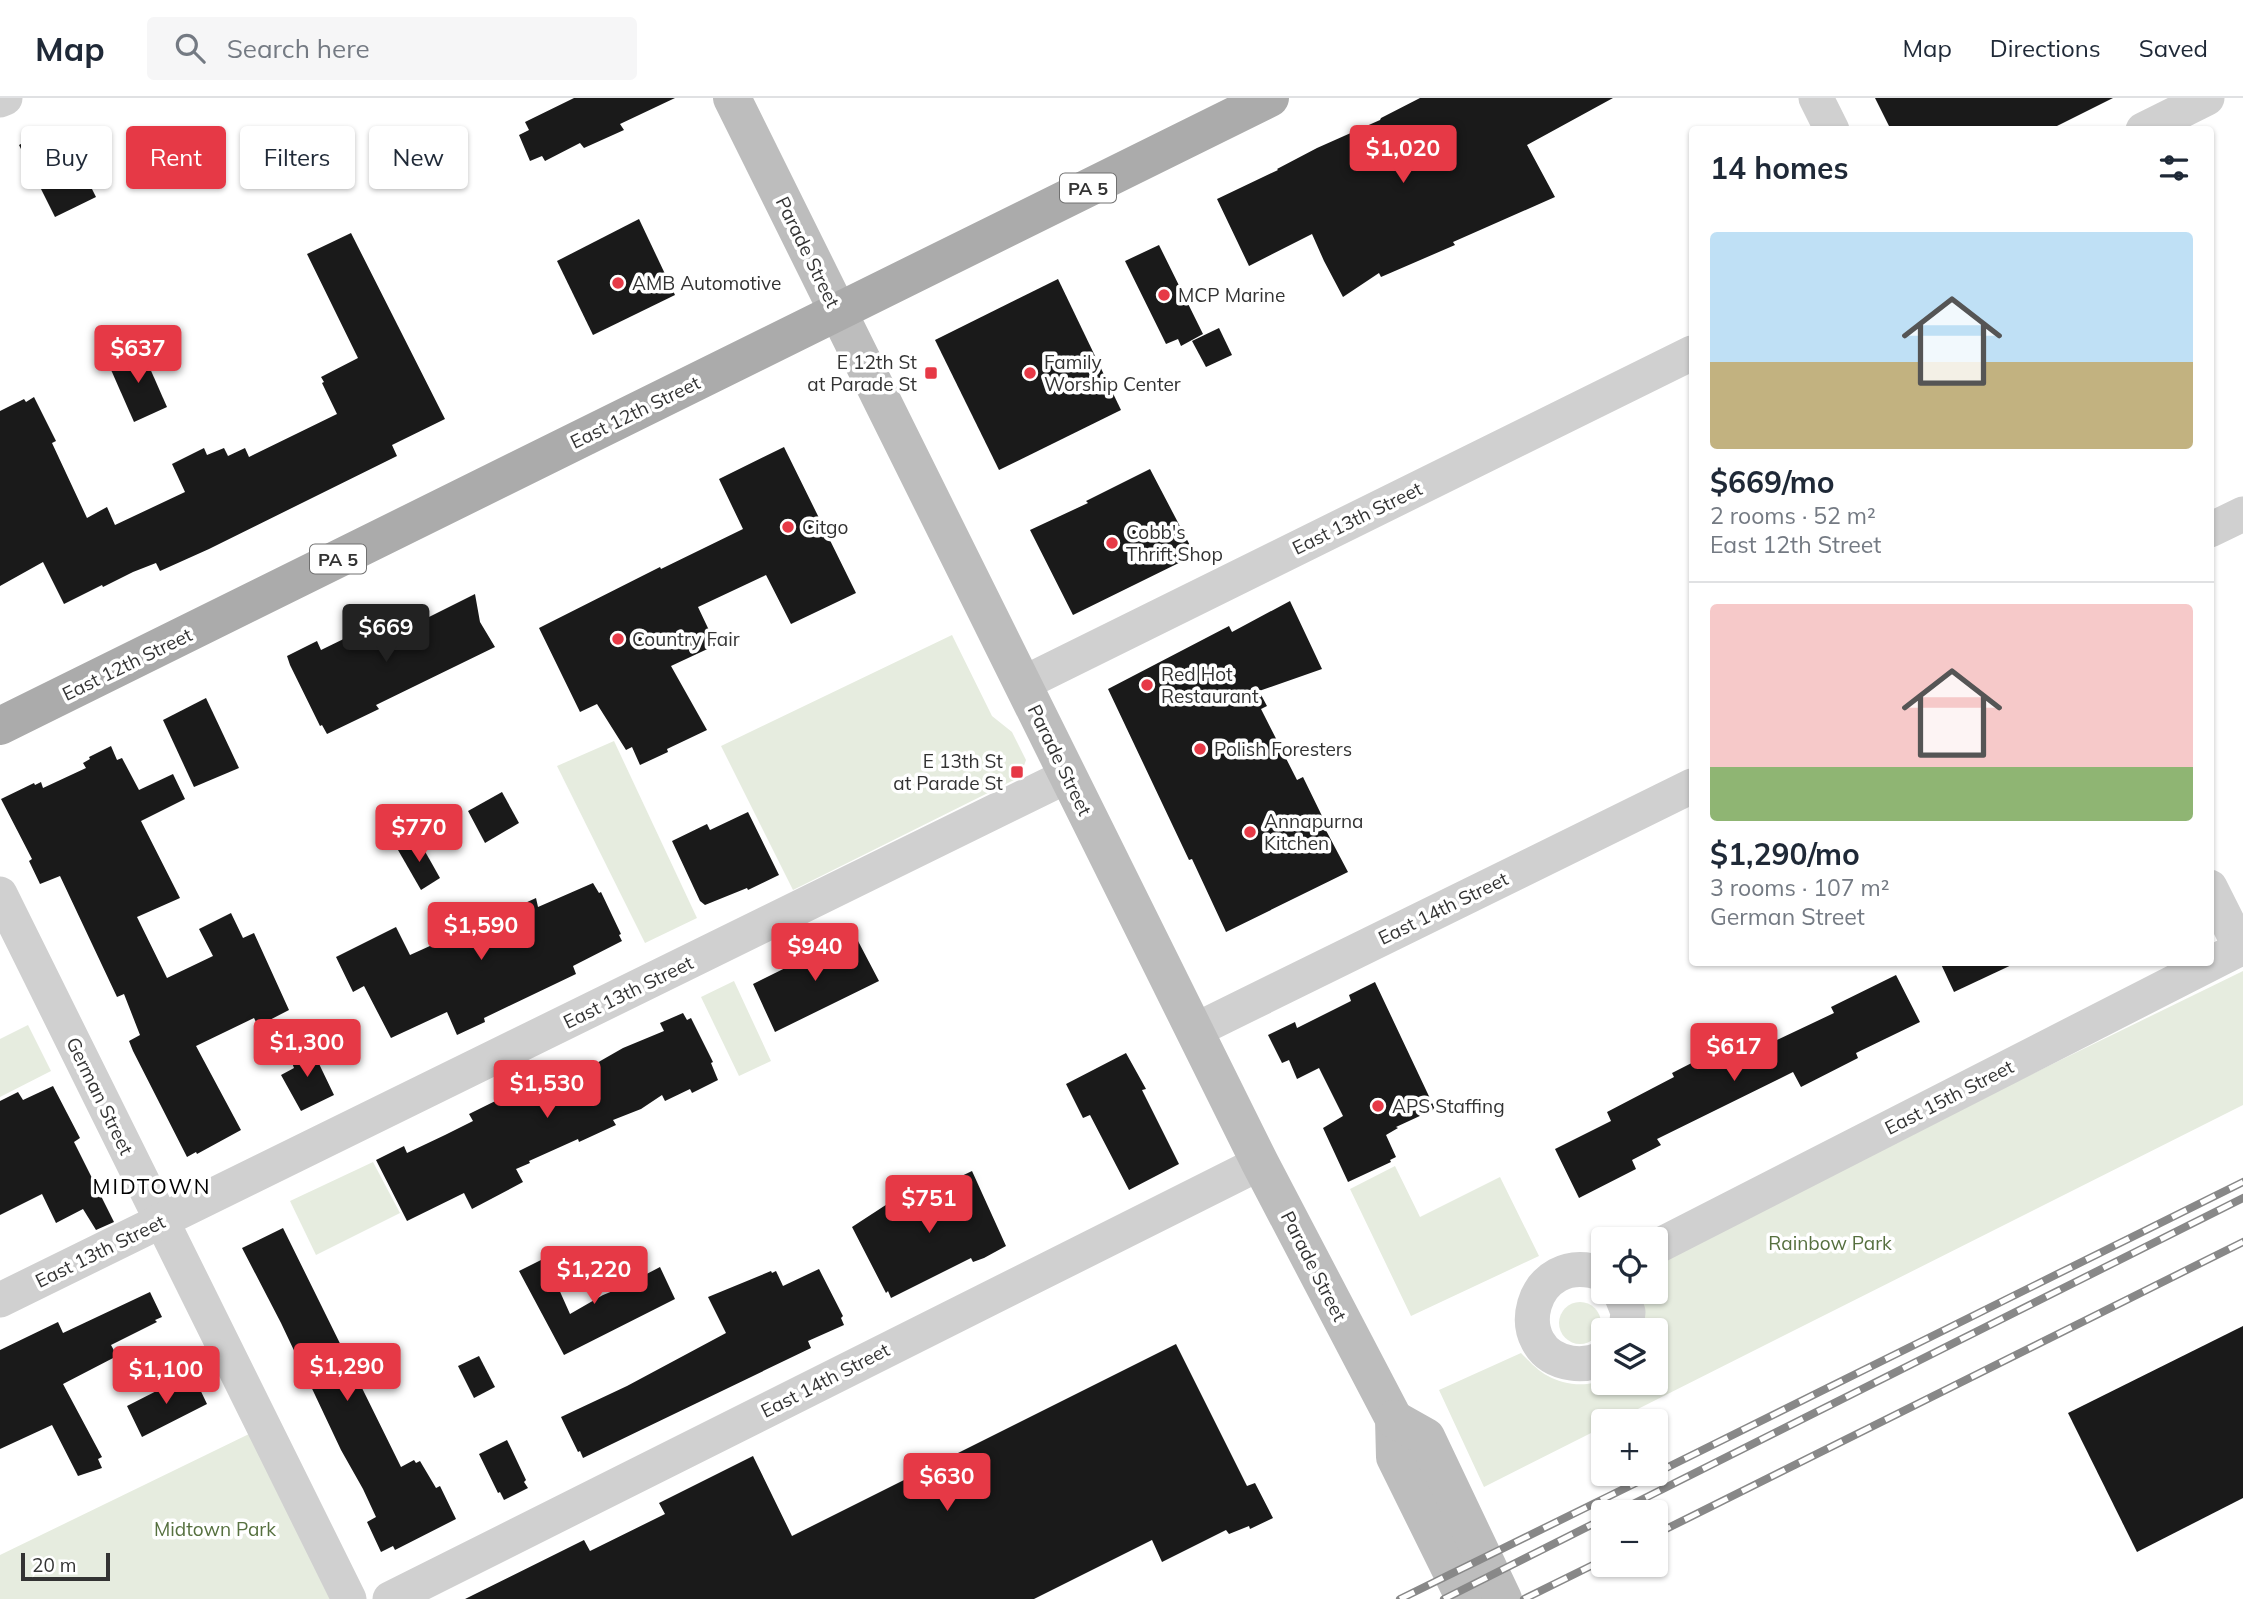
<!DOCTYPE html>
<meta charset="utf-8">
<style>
:root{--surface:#fff;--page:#f6f6f7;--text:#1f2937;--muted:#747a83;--line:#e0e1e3;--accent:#e63946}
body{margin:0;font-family:Mulish,sans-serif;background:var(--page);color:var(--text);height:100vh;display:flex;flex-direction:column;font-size:26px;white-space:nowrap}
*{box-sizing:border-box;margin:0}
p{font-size:23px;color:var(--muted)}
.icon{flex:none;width:38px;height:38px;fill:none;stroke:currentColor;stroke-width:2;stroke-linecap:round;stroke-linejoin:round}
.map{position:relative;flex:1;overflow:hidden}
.side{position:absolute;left:1689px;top:28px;width:525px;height:840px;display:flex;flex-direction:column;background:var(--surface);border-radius:7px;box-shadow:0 2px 5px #0004}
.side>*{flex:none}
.banner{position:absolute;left:21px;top:28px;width:665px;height:63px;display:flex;gap:14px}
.controls{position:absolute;left:1591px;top:1129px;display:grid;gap:14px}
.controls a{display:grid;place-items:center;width:77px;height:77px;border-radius:7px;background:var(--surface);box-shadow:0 2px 5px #0004;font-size:35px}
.scale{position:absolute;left:21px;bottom:18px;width:89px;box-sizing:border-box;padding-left:7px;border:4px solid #333;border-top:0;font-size:19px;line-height:24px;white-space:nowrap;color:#333;-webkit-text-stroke:5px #fff;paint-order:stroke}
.price{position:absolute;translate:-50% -60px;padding:0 16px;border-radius:7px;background:var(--accent);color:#fff;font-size:23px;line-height:46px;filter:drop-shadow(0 2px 4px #0008)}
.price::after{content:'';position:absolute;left:50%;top:42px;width:21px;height:16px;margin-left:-10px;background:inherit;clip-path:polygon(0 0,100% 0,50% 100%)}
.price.current{background:#222;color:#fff}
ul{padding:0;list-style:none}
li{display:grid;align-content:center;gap:14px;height:371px;padding:0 21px}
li+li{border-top:2px solid var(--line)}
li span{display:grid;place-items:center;height:217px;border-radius:7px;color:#555}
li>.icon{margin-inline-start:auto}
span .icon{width:126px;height:126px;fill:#fffc;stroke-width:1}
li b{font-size:30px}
h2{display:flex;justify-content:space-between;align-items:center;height:84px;padding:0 21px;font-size:30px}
.chip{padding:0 24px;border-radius:7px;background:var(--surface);box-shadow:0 2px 5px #0004;font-size:24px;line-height:63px}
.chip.current{background:var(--accent);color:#fff}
header{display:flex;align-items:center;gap:42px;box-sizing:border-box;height:98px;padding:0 35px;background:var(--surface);border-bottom:2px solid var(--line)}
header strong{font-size:33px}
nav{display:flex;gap:38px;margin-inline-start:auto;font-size:24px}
.search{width:490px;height:63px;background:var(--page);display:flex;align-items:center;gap:18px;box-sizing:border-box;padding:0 24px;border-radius:7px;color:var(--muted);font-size:26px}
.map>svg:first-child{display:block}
.green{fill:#e6ecdf}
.building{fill:#1a1a1a}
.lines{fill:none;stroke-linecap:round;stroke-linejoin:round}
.street{stroke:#d0d0d0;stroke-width:35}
.secondary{stroke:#bdbdbd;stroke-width:38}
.primary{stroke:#ababab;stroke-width:38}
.rail-casing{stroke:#888;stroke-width:8}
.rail{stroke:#fff;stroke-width:5;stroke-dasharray:16;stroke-linecap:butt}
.poi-dot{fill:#e63946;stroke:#fff;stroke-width:2.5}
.labels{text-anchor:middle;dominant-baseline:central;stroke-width:7;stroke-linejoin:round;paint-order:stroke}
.shield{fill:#fff;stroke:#707070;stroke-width:2}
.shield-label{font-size:18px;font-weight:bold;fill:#333}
.street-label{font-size:19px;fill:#333;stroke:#fff}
.poi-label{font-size:19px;fill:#333;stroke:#fff;text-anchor:start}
.park-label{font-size:19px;fill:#56703f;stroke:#fff}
.neighbourhood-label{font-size:21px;letter-spacing:2px;fill:#000;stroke:#fff}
</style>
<header>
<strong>Map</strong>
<div class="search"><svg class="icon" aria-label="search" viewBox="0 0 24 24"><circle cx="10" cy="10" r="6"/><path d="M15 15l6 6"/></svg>Search here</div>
<nav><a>Map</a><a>Directions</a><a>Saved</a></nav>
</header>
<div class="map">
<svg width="2243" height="1501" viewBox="0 0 2243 1501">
<rect width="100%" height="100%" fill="#fff"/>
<g class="green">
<path d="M952,537L992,618L1012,634L1026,662L1020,679L793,792L721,648Z"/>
<path d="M614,643L697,820L645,845L557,668Z"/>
<path d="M2243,873V1007L1614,1323H1603V1329L1484,1389L1439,1292L1521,1255C1529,1263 1538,1273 1548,1278C1562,1286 1589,1291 1603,1280V1284H1656V1232H1643L1637,1194H1656V1165L1895,1043Z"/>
<path d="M734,883L771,963L739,978L701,899Z"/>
<path d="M28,927L51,973L0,999V941Z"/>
<path d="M373,1064L400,1115L316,1157L290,1103Z"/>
<path d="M1395,1068L1420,1119L1500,1079L1539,1158L1411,1218L1350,1091Z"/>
<circle cx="1580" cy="1225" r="21"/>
<path d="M249,1336L331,1501H0V1457Z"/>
</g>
<g class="building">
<path d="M574,0H675L620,26L624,32L584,50L580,45L545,63L542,58L530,63L519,37L529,32L525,24Z"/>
<path d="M1420,0H1613L1527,47L1555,99L1453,144L1455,147L1381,179L1379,175L1343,199L1324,163L1312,136L1249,168L1217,101L1278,72L1277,71L1317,50L1380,22L1381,20Z"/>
<path d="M1875,0H2113L2049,32H1891Z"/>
<path d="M45,33L53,50L68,43L96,99L55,119L19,47Z"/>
<path d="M639,121L675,197L593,237L557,163Z"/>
<path d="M351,135L445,321L392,347L397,358L209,451L160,473L156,465L133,474L103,489L102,487L64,506L43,464L0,488V313L24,301L26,304L34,299L56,343L52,345L87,420L107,409L115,427L185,394L172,366L204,350L207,357L224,350L228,358L245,350L249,359L337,316L322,285L324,284L321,279L358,260L307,156Z"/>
<path d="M1159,147L1203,236L1181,248L1178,241L1166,246L1125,163Z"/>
<path d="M1058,181L1121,312L999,372L935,242Z"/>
<path d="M1219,230L1232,257L1206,269L1192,243Z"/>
<path d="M141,250L167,309L134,324L108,265Z"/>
<path d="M784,349L856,495L791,526L766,477L698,509L716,547L671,568L707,632L667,651L668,654L640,667L632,649L626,652L597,606L580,614L539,530L660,469L661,471L743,431L719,381Z"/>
<path d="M1150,371L1195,457L1073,517L1030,432L1088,405L1086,403Z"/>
<path d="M475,496L480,524L495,549L376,607L379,611L327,636L322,627L320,628L290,567L287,558L317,543L321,552L360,533L362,536L366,533L373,547Z"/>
<path d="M1290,503L1322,571L1259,593L1267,608L1261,611L1297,682L1303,679L1323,720L1320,721L1348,774L1226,834L1192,761L1189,762L1108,591L1229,528L1232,534Z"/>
<path d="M206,600L239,670L194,689L163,622Z"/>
<path d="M111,648L117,662L122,660L139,692L173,676L185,701L141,723L180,800L137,819L167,880L213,858L199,831L231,815L243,840L254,835L289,912L258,928L254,920L196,948L241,1032L197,1056L196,1054L187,1059L133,953L129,943L140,937L124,896L117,899L60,778L40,786L29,763L32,761L1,701L34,685L35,687L41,684L43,690L86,670L83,665L90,661L89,659Z"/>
<path d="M502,694L519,725L485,745L468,713Z"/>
<path d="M748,714L779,777L748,792L747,790L705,807L700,803L672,743L707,726L710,732Z"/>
<path d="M418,741L440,780L421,792L398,752Z"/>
<path d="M593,785L599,795L601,794L621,836L619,837L622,843L573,868L576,876L484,920L485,924L457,937L447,914L391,940L364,888L353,894L336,859L396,829L410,857L536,800L538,809Z"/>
<path d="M852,837L856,844L858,843L879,883L775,934L753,886Z"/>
<path d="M1940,864H2018L1954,894Z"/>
<path d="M1896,877L1920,924L1856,955L1858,960L1801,989L1793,974L1657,1041L1661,1047L1632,1062L1636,1071L1579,1100L1555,1051L1611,1023L1607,1014L1674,979L1672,975L1729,946L1737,961L1834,915L1831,909Z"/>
<path d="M1375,884L1435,1011L1396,1029L1398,1030L1386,1037L1396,1059L1390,1062L1391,1064L1348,1084L1323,1030L1343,1018L1319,970L1297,981L1289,962L1282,965L1268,937L1295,924L1297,930L1351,903L1349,897Z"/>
<path d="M683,915L687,922L691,920L713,964L711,965L718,982L692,995L690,991L665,1003L662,997L641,1011L613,1022L616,1027L579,1044L578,1041L529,1063L530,1065L516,1071L523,1084L472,1111L464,1095L407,1123L376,1062L404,1048L407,1055L445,1037L473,1023L469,1016L536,983L538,989L585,965L588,970L623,950L664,933L660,925Z"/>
<path d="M310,947L334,997L301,1013L281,977L294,970L289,957Z"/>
<path d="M1126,955L1146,991L1142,992L1179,1066L1129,1092L1090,1017L1083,1020L1066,986Z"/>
<path d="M53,988L80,1040L74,1044L114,1124L96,1132L83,1111L56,1125L42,1096L0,1117V1003L18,994L23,1002Z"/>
<path d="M972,1073L1006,1148L984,1160L973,1164L971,1160L891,1200L888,1193L886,1195L852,1129L895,1101L899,1108Z"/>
<path d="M283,1130L401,1369L414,1362L416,1365L420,1363L436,1390L440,1388L456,1421L395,1452L393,1448L381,1454L367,1424L376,1419L363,1391L341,1352L281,1225L242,1150Z"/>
<path d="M545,1160L570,1216L603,1197L640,1182L639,1180L660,1169L675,1201L564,1257L519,1173Z"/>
<path d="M819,1171L843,1218L841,1220L844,1227L808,1243L811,1250L645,1330L583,1360L580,1353L578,1354L561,1319L627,1288L726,1235L708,1199L771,1173L772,1175L776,1173L783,1188Z"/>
<path d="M150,1194L162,1219L155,1222L157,1224L111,1247L117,1258L63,1286L102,1359L98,1361L102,1370L78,1378L52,1327L0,1351V1252L58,1224L63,1235Z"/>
<path d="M2243,1228V1400L2137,1454L2068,1315Z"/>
<path d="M1176,1246L1247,1388L1255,1385L1273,1420L1250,1431L1249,1428L1229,1436L1226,1432L1162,1464L1152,1442L1034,1501H465L584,1442L590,1453L665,1416L659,1405L753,1358L792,1438Z"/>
<path d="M479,1258L495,1289L474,1300L458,1268Z"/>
<path d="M184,1279L187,1287L196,1283L207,1306L142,1339L127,1308Z"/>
<path d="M507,1342L526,1382L524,1384L528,1390L504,1402L500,1394L498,1395L479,1356Z"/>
</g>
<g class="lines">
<g class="street">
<path d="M1816,0L1832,32"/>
<path d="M0,2L5,0"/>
<path d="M2143,32L2207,0"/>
<path d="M2210,432L2243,416"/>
<path d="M1022,586L1692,255"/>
<path d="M2210,789L2241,851"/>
<path d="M0,796L349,1501"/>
<path d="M1194,933L1692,688"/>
<path d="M1656,1149L2243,849"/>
<path d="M1603,1176C1529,1149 1505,1255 1571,1265C1583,1267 1593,1265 1603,1260"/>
<path d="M1620,1194L1628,1214L1626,1232"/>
<path d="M0,1202L1067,678"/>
<path d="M390,1501L1260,1065"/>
</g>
<g class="secondary">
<path d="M732,0L1260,1065L1394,1321L1395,1359L1465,1501"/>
<path d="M1394,1321L1426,1339L1503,1501"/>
</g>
<path class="primary" d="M0,628L1270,0"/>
<defs>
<g id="rail">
<path d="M1656,1375L2243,1084"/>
<path d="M1617,1414L2243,1100"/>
<path d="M1656,1436L2243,1144"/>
<path d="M1400,1501L1654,1376"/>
<path d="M1444,1501L1603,1421"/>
<path d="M1524,1501L1603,1462"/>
</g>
</defs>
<use href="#rail" class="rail-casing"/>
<use href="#rail" class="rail"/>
</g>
<g class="poi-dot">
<circle cx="618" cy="185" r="7"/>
<circle cx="1164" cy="197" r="7"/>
<rect x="924" y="268" width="14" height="14" rx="3.5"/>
<circle cx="1030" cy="275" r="7"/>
<circle cx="788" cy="429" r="7"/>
<circle cx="1112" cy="445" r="7"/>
<circle cx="618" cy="541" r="7"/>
<circle cx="1147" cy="587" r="7"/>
<circle cx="1200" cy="651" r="7"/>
<rect x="1010" y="667" width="14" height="14" rx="3.5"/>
<circle cx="1250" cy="734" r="7"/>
<circle cx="1378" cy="1008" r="7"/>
</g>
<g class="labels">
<g class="shield">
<rect x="1060" y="75.5" width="56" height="29" rx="5"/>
<rect x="310" y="446.5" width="56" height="29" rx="5"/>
</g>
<g class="shield-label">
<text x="1088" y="90">PA 5</text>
<text x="338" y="461">PA 5</text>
</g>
<g class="street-label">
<text transform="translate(808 154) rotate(64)">Parade Street</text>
<text transform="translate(635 314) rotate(-26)">East 12th Street</text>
<text transform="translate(1357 420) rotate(-26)">East 13th Street</text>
<text transform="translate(127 566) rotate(-26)">East 12th Street</text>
<text transform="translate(1060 662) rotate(64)">Parade Street</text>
<text transform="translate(1443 810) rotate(-26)">East 14th Street</text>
<text transform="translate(628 894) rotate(-26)">East 13th Street</text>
<text transform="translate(100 998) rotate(64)">German Street</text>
<text transform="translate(1949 999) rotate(-27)">East 15th Street</text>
<text transform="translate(100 1153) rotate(-26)">East 13th Street</text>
<text transform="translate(1314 1168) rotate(63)">Parade Street</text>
<text transform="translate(825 1282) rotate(-27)">East 14th Street</text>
</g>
<g class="poi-label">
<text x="632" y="185">AMB Automotive</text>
<text x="1178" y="197">MCP Marine</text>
<text x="917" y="264" text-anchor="end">E 12th St<tspan x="917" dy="22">at Parade St</tspan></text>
<text x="1044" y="264">Family<tspan x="1044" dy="22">Worship Center</tspan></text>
<text x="802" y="429">Citgo</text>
<text x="1126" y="434">Cobb's<tspan x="1126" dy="22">Thrift Shop</tspan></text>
<text x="632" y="541">Country Fair</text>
<text x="1161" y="576">Red Hot<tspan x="1161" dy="22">Restaurant</tspan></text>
<text x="1214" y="651">Polish Foresters</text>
<text x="1003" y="663" text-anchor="end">E 13th St<tspan x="1003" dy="22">at Parade St</tspan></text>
<text x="1264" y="723">Annapurna<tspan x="1264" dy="22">Kitchen</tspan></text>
<text x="1392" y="1008">APS Staffing</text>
</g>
<g class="park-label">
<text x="1830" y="1145">Rainbow Park</text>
<text x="215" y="1431">Midtown Park</text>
</g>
<g class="neighbourhood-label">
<text x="152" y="1088">MIDTOWN</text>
</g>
</g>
</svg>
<div class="controls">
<a><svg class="icon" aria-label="locate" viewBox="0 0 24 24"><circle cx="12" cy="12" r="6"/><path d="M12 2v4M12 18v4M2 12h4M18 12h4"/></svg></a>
<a><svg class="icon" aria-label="layers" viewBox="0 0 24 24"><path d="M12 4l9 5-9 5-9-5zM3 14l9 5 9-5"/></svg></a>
<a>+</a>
<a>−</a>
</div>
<div class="scale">20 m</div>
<b class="price" style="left:1403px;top:87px">$1,020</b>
<b class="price" style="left:138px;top:287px">$637</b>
<b class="price current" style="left:386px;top:566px">$669</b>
<b class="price" style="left:419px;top:766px">$770</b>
<b class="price" style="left:481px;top:864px">$1,590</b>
<b class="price" style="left:815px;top:885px">$940</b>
<b class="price" style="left:307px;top:981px">$1,300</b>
<b class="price" style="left:1734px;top:985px">$617</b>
<b class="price" style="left:547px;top:1022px">$1,530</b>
<b class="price" style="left:929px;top:1137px">$751</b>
<b class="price" style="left:594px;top:1208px">$1,220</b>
<b class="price" style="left:347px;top:1305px">$1,290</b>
<b class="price" style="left:166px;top:1308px">$1,100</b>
<b class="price" style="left:947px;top:1415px">$630</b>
<div class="banner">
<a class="chip">Buy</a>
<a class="chip current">Rent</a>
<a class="chip">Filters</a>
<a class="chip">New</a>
</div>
<section class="side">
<h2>14 homes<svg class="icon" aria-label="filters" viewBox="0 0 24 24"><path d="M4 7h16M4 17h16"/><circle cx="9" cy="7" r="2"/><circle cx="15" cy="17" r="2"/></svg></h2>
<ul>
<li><span style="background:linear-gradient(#bfe0f5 60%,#c2b280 0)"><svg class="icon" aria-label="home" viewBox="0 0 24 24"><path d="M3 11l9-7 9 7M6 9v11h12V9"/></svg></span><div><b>$669/mo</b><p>2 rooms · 52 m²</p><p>East 12th Street</p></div></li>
<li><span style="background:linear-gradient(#f6c9c9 75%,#8fb573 0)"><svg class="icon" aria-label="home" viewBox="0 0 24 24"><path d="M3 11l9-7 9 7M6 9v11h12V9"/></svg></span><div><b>$1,290/mo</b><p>3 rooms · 107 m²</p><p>German Street</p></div></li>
</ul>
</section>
</div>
